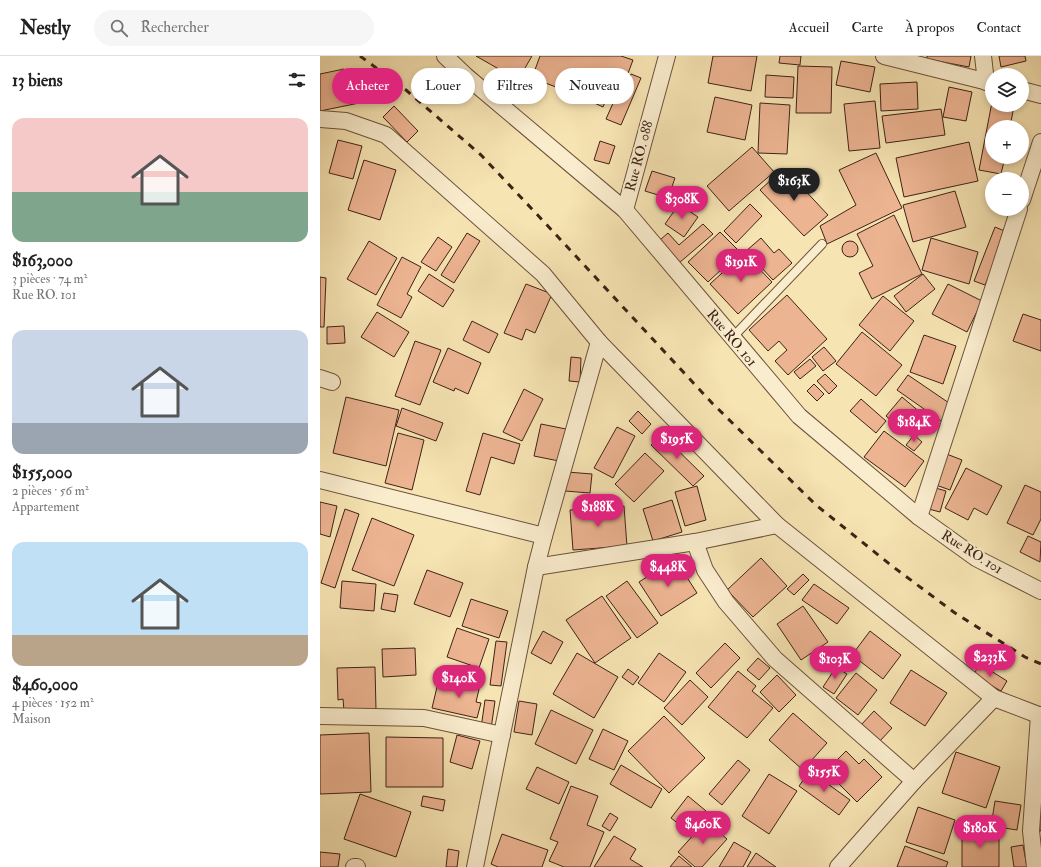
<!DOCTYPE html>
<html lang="fr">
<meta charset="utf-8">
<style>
:root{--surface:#fff;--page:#f6f6f6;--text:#222;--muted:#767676;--line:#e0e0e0;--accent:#db2777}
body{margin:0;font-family:"IM FELL Double Pica",serif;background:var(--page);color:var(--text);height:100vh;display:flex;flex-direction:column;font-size:15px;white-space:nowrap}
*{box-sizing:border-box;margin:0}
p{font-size:13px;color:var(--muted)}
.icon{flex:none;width:22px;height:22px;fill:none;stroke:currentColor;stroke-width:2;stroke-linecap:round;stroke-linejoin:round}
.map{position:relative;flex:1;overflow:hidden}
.drawer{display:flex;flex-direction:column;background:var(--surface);width:320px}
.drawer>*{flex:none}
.top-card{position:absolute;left:12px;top:12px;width:380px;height:36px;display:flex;gap:8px}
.buttons{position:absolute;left:665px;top:12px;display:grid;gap:8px}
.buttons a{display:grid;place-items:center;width:44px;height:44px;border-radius:50%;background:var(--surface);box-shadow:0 2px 6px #0003;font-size:20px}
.price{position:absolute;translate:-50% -34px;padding:0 9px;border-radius:14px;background:var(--accent);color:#fff;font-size:13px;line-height:26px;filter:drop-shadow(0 1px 2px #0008)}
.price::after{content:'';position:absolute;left:50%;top:24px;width:12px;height:9px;margin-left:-6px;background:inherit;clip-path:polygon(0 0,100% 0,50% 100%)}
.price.selected{background:#222;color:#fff}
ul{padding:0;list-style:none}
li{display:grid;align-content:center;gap:8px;height:212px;padding:0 12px}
li span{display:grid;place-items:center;height:124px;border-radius:12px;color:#555}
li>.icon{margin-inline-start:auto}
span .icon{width:72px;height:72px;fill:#fffc;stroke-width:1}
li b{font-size:17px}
h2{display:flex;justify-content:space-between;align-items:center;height:48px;padding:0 12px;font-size:17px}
.chip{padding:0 14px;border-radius:18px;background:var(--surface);box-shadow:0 2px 6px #0003;font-size:14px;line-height:36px}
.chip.selected{background:var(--accent);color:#fff}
header{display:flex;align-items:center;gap:24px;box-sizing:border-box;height:56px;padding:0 20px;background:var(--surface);border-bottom:1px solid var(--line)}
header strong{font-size:19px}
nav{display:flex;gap:22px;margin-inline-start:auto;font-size:14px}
.search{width:280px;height:36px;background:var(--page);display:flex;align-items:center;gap:10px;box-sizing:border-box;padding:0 14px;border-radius:22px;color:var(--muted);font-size:15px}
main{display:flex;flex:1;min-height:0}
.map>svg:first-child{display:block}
.building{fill:#edb492;stroke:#3e2216}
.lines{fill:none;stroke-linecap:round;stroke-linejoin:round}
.lane-casing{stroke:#6c523d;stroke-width:10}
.street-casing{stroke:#6c523d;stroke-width:18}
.lane{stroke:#faedce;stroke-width:8}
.street{stroke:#faedce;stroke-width:16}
.rail{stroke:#3e2216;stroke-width:3;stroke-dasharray:7 7;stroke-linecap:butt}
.labels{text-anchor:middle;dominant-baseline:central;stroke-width:4;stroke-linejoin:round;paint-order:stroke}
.street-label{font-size:14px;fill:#3e2216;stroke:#faedce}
</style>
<header>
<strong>Nestly</strong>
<div class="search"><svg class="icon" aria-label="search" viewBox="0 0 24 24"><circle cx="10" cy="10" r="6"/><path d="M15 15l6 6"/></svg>Rechercher</div>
<nav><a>Accueil</a><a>Carte</a><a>À propos</a><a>Contact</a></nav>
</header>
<main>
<section class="drawer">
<h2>13 biens<svg class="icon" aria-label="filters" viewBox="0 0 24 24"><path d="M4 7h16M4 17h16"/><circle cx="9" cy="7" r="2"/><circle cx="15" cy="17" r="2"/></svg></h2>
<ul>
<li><span style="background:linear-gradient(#f6c9c9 60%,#7fa58c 0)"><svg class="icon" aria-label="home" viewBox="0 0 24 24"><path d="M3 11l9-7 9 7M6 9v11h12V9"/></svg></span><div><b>$163,000</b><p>3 pièces · 74 m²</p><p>Rue RO. 101</p></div></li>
<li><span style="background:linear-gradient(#c9d6e8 75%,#9aa5b1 0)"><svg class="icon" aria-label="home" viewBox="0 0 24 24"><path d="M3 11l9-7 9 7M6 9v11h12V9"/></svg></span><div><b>$155,000</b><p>2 pièces · 56 m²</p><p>Appartement</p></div></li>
<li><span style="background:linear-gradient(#bfe0f5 75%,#b9a48a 0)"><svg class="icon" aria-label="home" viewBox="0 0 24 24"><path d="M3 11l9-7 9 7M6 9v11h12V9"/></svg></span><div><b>$460,000</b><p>4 pièces · 152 m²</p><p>Maison</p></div></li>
</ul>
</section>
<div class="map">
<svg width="721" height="811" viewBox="0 0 721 811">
<rect width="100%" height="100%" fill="#f7e4b3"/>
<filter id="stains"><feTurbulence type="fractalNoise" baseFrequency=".005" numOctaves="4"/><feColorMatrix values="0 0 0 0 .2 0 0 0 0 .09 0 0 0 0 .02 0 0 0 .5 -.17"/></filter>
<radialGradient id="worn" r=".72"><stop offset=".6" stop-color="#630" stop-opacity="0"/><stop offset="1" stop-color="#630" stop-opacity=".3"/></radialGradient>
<g class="building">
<path d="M156,0H212L198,24Z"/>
<path d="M220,0H301L313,4L304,28L298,26L300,20L297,19L291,35L275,29L273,34L239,22L236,31L212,22Z"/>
<path d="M393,0H437L431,35L388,27Z"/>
<path d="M460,0H481L480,9L459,7Z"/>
<path d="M607,0H651L649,11L607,3Z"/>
<path d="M679,0H705L706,5L681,11Z"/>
<path d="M521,5L555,11L550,36L516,29Z"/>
<path d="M478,10L512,11L511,57H476Z"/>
<path d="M24,13L27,29L45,25L49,45L0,55V18Z"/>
<path d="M311,18L321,22L301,69L286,63L301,29L306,31Z"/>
<path d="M446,19L474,21L473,42L445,41Z"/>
<path d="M597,26L598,53L561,55L560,28Z"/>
<path d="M247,27L274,39L276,34L288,39L283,51L244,33Z"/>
<path d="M629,31L652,36L646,65L623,61Z"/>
<path d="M395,41L432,49L425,84L387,76Z"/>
<path d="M555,45L560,92L529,95L524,48Z"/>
<path d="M672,46V49L694,50L690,71H672V101H685L681,118L659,114Z"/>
<path d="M440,47L470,49L467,98L438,97Z"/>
<path d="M74,50L98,75L87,86L63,61Z"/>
<path d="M621,53L625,79L566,87L562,60Z"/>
<path d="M18,84L42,90L33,123L9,117Z"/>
<path d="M280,85L295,90L289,108L274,104Z"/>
<path d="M649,86L658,125L584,141L576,102Z"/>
<path d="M432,91L454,116L409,155L387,130Z"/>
<path d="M556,97L582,152L507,188L500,170L536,149L519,114Z"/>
<path d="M44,104L76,114L60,164L28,154Z"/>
<path d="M464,112L508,159L484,180L440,134Z"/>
<path d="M332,115L355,122L348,142L325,135Z"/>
<path d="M635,135L646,171L593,186L583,149Z"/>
<path d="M359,148L378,161L364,181L345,168Z"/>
<path d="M430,148L442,160L416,187L404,175Z"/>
<path d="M574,159L602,218L552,243L539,217L553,210L537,178Z"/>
<path d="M383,168L393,178L359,207L340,184L348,177L359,189Z"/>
<path d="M675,171L687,176L665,229L654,225Z"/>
<path d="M400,176L420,196L388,226L368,206Z"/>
<path d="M147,177L160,185L134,227L121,219Z"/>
<path d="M118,181L132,191L116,215L101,206Z"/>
<path d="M441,182L454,197L459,193L472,207L453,224L426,195Z"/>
<path d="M611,182L658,196L649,228L602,214Z"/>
<circle cx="530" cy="193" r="8"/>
<path d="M49,185L77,202L56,239L27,223Z"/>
<path d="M424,197L452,226L418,258L390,228Z"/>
<path d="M82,201L101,211L87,238L92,241L81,262L57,249Z"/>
<path d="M109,218L134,234L123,251L98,235Z"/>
<path d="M603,218L615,233L586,256L574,240Z"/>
<path d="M0,221L6,222L4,271H0Z"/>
<path d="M206,228L232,238L215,277L206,273L202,284L184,277Z"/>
<path d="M628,228L662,245L647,276L612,258Z"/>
<path d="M467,239L507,283L468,319L455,305L467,294L459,285L448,295L429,274Z"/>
<path d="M563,240L594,265L570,295L539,269Z"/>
<path d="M57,256L89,276L74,301L41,281Z"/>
<path d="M703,258L721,264V295L693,285Z"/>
<path d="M152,265L178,278L169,297L143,284Z"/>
<path d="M24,270L25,287L7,288V271Z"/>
<path d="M542,276L582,309L556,340L516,308Z"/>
<path d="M604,279L636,290L623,328L590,316Z"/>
<path d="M95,285L121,294L100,349L75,340Z"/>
<path d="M504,291L516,305L503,315L492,301Z"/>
<path d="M128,292L161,307L148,338L135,332L134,335L113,326Z"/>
<path d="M251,301L261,302L260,326L249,325Z"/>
<path d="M490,303L496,310L480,323L474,316Z"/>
<path d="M505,318L517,330L509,338L497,325Z"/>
<path d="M588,319L632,349L621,365L577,334Z"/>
<path d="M494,328L504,338L497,345L487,335Z"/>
<path d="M204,333L223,343L202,385L183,376Z"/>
<path d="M26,341L79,354L66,410L13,397Z"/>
<path d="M582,341L601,357L585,376L566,360Z"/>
<path d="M541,343L566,365L556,377L530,355Z"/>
<path d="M82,352L123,367L116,385L76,370Z"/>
<path d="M318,355L331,368L322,378L309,365Z"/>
<path d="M221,368L246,373L239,405L214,400Z"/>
<path d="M297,371L315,380L293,422L274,412Z"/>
<path d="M564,375L604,405L585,431L544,401Z"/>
<path d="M78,377L104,384L92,434L65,427Z"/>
<path d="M163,377L200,388L194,408L171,401L160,439L146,435Z"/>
<path d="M341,378L384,420L373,430L331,389Z"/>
<path d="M594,379L602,386L594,395L586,389Z"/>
<path d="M325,397L344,415L314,446L295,428Z"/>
<path d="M624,397L642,404L630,434L613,428Z"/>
<path d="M646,412L682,430L667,459L654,452L648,464L625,452Z"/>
<path d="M247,416L272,418L270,437L245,435Z"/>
<path d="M705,429L721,436V463L713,479L687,467Z"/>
<path d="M377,430L386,464L365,470L355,436Z"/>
<path d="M612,431L626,435L620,456L605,452Z"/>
<path d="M352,444L362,476L333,485L323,453Z"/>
<path d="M0,446L17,450L10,481L0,478Z"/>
<path d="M304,450L307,490L253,494L250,454Z"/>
<path d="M25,453L39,458L15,532L1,527Z"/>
<path d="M52,462L94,479L74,530L32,514Z"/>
<path d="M708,480L721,486L720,506L700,496Z"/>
<path d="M441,502L467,530L433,561L407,534Z"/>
<path d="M355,503L377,537L341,560L319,526Z"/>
<path d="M107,514L143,527L130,561L94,548Z"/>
<path d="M483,518L489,524L474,539L467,533Z"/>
<path d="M22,525L56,528L54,555L20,552Z"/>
<path d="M307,525L338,567L317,582L286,540Z"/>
<path d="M494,528L529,552L517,568L482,544Z"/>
<path d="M64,537L78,539L75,556L61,553Z"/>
<path d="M282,540L311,582L275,607L246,564Z"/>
<path d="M151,543L188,555L179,582L142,570Z"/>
<path d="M483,550L508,586L481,604L457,568Z"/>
<path d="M137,572L169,583L159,612L127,601Z"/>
<path d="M223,575L243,586L231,608L211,597Z"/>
<path d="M550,575L581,599L563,623L532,599Z"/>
<path d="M176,585L187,586L181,630L170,629Z"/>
<path d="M405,587L420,602L391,632L376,617Z"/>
<path d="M95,592L96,619L63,621L62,593Z"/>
<path d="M257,597L298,621L274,662L233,638Z"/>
<path d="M339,597L366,616L344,646L318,627Z"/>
<path d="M438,602L450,612L439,624L427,614Z"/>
<path d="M660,608L687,625L681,635L653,619Z"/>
<path d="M55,611L56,654L24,655L23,643L18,644L17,612Z"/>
<path d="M516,611L527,618L514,638L503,631Z"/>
<path d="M308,613L319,621L313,629L302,621Z"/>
<path d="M591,614L627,637L605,670L570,647Z"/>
<path d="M418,615L436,630L432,635L453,652L427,682L388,651Z"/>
<path d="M536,617L557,634L538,659L516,642Z"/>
<path d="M457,619L476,639L459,656L440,636Z"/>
<path d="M132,622L160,629L156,646L161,647L157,662L112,652L117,631L130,634Z"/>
<path d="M370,624L388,641L362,669L344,652Z"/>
<path d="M165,644L175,645L171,673L161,672Z"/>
<path d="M199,645L217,648L212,679L194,676Z"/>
<path d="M231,654L273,674L256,708L215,688Z"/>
<path d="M554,655L572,672L559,686L541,669Z"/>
<path d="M473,657L507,687L483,714L449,684Z"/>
<path d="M344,660L385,702L349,737L308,695Z"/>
<path d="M283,673L308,685L294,714L269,703Z"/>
<path d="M49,677L51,736L0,738V679Z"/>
<path d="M137,679L160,685L152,713L130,706Z"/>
<path d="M66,681L123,682V731H66Z"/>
<path d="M526,695L539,708L544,703L562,721L537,746L506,715Z"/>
<path d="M636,696L680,711L666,752L622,737Z"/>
<path d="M418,704L430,714L402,749L389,738Z"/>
<path d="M301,709L342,733L331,752L290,728Z"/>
<path d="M217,711L249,726L239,748L206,733Z"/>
<path d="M490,715L530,744L519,759L479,730Z"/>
<path d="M449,718L477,735L449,778L422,760Z"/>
<path d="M251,730L278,740L267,769L284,776L270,811H244L229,805L238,786L230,783Z"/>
<path d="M40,738L91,756L76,801L24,783Z"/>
<path d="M103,740L125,744L123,755L101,750Z"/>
<path d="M368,740L386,755L369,776L351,762Z"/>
<path d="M675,745L701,749L697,774L671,770Z"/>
<path d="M598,751L635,764L624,798L586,786Z"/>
<path d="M717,752H721V775L717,774Z"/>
<path d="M290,757L298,762L290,775L282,770Z"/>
<path d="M386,765L407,783L382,811H375L358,796Z"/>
<rect x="642" y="775" width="37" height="36"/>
<path d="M182,778L228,794L222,811H178L171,808Z"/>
<path d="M294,780L316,793L310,803L323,811H274Z"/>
<path d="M414,786L431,796L423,811H399Z"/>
<path d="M703,789L707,811H694L691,791Z"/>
<path d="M585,790L628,806L626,811H577Z"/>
<path d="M128,793L139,795L137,811H126Z"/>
<path d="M0,796L20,798L18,811H0Z"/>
<path d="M436,797L456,811H427Z"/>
<path d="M359,800L372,811H350Z"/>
</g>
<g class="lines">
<defs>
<path id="lane" d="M412,282L502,188"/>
<g id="street">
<path d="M125,0L146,20L305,154L479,360L599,461L656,502L721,535"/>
<path d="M564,0L672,27"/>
<path d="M663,0L666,26"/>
<path d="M702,34L721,39"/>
<path d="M0,63L26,65L66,79L223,218L279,286L457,469L674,642L721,660"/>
<path d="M702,144L721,86"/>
<path d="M305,154L347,0"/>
<path d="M0,322L12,326"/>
<path d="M0,424L224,480"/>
<path d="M599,461L699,153"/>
<path d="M375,486L385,514L406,546L455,603L594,725"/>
<path d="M216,511L375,486L457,469"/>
<path d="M0,660L104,662L182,679"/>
<path d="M34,811H37"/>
<path d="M155,811L216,511L224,480L279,286"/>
<path d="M518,811L594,725L674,642"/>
<path d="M715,811L711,775L719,659"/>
</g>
</defs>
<use href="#lane" class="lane-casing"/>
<use href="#street" class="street-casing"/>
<use href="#lane" class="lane"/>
<use href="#street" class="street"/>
<path class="rail" d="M40,0L86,34L161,99L227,169L392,347L496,449L572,510L635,557L705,601L721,608"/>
</g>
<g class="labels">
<g class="street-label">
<text transform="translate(319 100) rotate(-75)">Rue RO. 088</text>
<text transform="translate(412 282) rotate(50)">Rue RO. 101</text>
<text transform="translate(652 496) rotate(32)">Rue RO. 101</text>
</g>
</g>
<rect width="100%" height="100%" filter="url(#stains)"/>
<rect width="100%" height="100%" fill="url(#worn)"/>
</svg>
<div class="buttons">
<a><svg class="icon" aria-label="layers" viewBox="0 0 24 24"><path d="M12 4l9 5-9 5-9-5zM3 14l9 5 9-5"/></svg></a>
<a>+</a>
<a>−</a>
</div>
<b class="price selected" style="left:474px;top:146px">$163K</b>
<b class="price" style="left:362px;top:164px">$308K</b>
<b class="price" style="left:421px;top:227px">$191K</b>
<b class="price" style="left:594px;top:387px">$184K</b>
<b class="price" style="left:357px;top:404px">$195K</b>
<b class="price" style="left:278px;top:472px">$188K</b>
<b class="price" style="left:348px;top:532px">$448K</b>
<b class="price" style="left:670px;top:622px">$233K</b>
<b class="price" style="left:515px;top:624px">$103K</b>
<b class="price" style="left:139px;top:643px">$140K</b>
<b class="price" style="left:504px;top:737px">$155K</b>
<b class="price" style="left:383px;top:789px">$460K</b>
<b class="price" style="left:660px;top:793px">$180K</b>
<div class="top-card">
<a class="chip selected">Acheter</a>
<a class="chip">Louer</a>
<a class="chip">Filtres</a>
<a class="chip">Nouveau</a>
</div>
</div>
</main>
